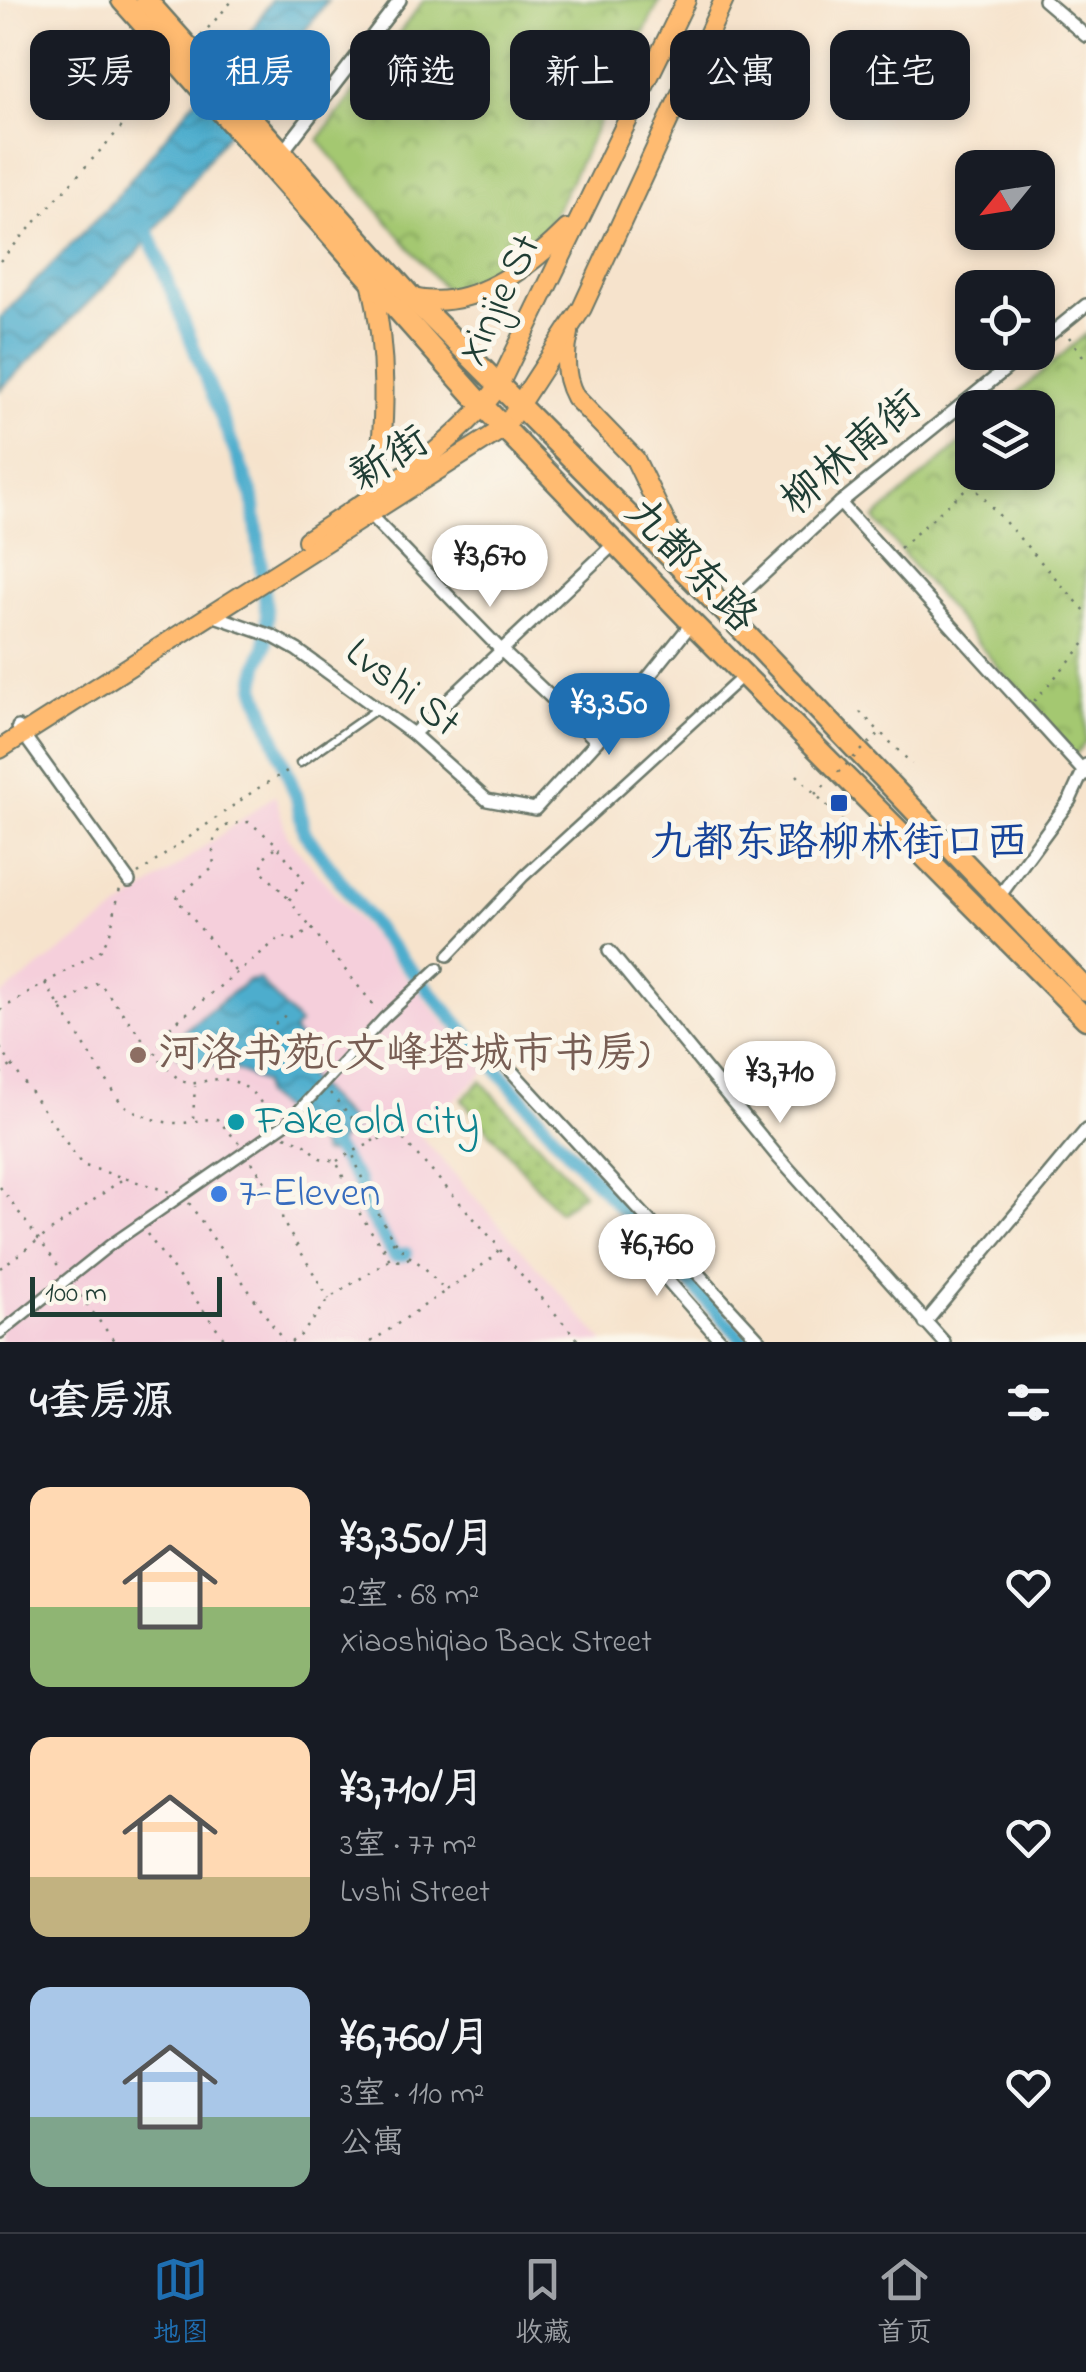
<!DOCTYPE html>
<html lang="zh">
<meta charset="utf-8">
<style>
:root{--surface:#171b24;--page:#20242c;--text:#f1f3f6;--muted:#9ea1a6;--line:#363941;--accent:#1f6fb2}
body{margin:0;font-family:"Indie Flower","LXGW WenKai TC",sans-serif;background:var(--page);color:var(--text);height:100vh;display:flex;flex-direction:column;font-size:38px;white-space:nowrap}
*{box-sizing:border-box;margin:0}
p{font-size:32px;color:var(--muted)}
.icon{flex:none;width:55px;height:55px;fill:none;stroke:currentColor;stroke-width:2;stroke-linecap:round;stroke-linejoin:round}
.map{position:relative;height:1342px;overflow:hidden}
.details{display:flex;flex-direction:column;background:var(--surface);flex:1}
.details>*{flex:none}
.hud{position:absolute;left:30px;top:30px;width:1028px;height:90px;display:flex;gap:20px}
.needle{width:65px;rotate:240deg}
.tools{position:absolute;left:955px;top:150px;display:grid;gap:20px}
.tools a{display:grid;place-items:center;width:100px;height:100px;border-radius:20px;background:var(--surface);box-shadow:0 5px 15px #0003;font-size:50px}
.scale{position:absolute;left:30px;bottom:25px;width:192px;box-sizing:border-box;padding-left:10px;border:5px solid #1f3d34;border-top:0;font-size:28px;line-height:35px;white-space:nowrap;color:#1f3d34;-webkit-text-stroke:8px #fbf7ec;paint-order:stroke}
.price{position:absolute;translate:-50% -85px;padding:0 22px;border-radius:35px;background:#fff;color:#222;font-size:32px;line-height:65px;filter:drop-shadow(0 2px 5px #0008)}
.price::after{content:'';position:absolute;left:50%;top:60px;width:30px;height:22px;margin-left:-15px;background:inherit;clip-path:polygon(0 0,100% 0,50% 100%)}
.price.current{background:var(--accent);color:#fff}
ul{padding:0;list-style:none}
li{display:flex;align-items:center;gap:30px;height:250px;padding:0 30px}
li span{display:grid;place-items:center;flex:none;width:280px;height:200px;border-radius:20px;color:#555}
li>.icon{margin-inline-start:auto}
span .icon{width:120px;height:120px;fill:#fffc;stroke-width:1}
li b{font-size:42px}
h2{display:flex;justify-content:space-between;align-items:center;height:120px;padding:0 30px;font-size:42px}
.chip{padding:0 35px;border-radius:20px;background:var(--surface);box-shadow:0 5px 15px #0003;font-size:35px;line-height:90px}
.chip.current{background:var(--accent);color:#fff}
.menu{display:flex;justify-content:space-around;align-items:center;height:140px;border-top:2px solid var(--line);background:var(--surface);font-size:28px;color:var(--muted)}
.menu a{display:grid;justify-items:center;gap:5px}
.menu .current{color:var(--accent)}
.map>svg:first-child{display:block}
.built{fill:#f5cfdb}
.park{fill:url(#park-crowns);stroke:#628252;stroke-width:2.5}
.garden{fill:url(#garden-dots);stroke:#628252;stroke-width:2.5}
.water{fill:url(#water-waves);stroke:#367580;stroke-width:2.5}
.lines{fill:none;stroke-linecap:round;stroke-linejoin:round}
.canal{stroke:#4eadcd;stroke-width:14}
.service-casing{stroke:#6a7769;stroke-width:11}
.pedestrian-casing{stroke:#6a7769;stroke-width:14}
.minor-casing{stroke:#6a7769;stroke-width:16}
.primary-casing{stroke:#6a7769;stroke-width:22}
.trunk-casing{stroke:#6a7769;stroke-width:25}
.path{stroke:#6a7769;stroke-width:2.5;stroke-dasharray:2.5 8;stroke-linecap:butt}
.service{stroke:#fff;stroke-width:6}
.pedestrian{stroke:#fff;stroke-width:9}
.minor{stroke:#fff;stroke-width:11}
.primary{stroke:#ffbb71;stroke-width:18}
.trunk{stroke:#ffbb71;stroke-width:20}
.path-bridge{stroke:#6a7769;stroke-width:2.5;stroke-dasharray:2.5 8;stroke-linecap:butt}
.transit-dot{fill:#1a4fb4;stroke:#fbf7ec;stroke-width:4}
.education-dot{fill:#8d6e63;stroke:#fbf7ec;stroke-width:4}
.culture-dot{fill:#0f9aa8;stroke:#fbf7ec;stroke-width:4}
.shop-dot{fill:#3f7fe0;stroke:#fbf7ec;stroke-width:4}
.labels{text-anchor:middle;dominant-baseline:central;stroke-width:10;stroke-linejoin:round;paint-order:stroke}
.street-label{font-size:42px;fill:#1f3d34;stroke:#fbf7ec}
.transit-label{font-size:42px;fill:#164399;stroke:#fbf7ec}
.education-label{font-size:42px;fill:#785e54;stroke:#fbf7ec;text-anchor:start}
.culture-label{font-size:42px;fill:#0d838f;stroke:#fbf7ec;text-anchor:start}
.shop-label{font-size:42px;fill:#366cbe;stroke:#fbf7ec;text-anchor:start}
</style>
<div class="map">
<svg width="1086" height="1342" viewBox="0 0 1086 1342">
<defs>
<pattern id="park-crowns" width="20" height="18" patternUnits="userSpaceOnUse" patternTransform="scale(2.5)"><rect width="20" height="18" fill="#a4c871"/><path d="M2 6a3 3 0 1 1 6 0M12 15a3 3 0 1 1 6 0" fill="none" stroke="#85a45e"/></pattern>
<pattern id="garden-dots" width="8" height="8" patternUnits="userSpaceOnUse" patternTransform="scale(2.5)"><rect width="8" height="8" fill="#a4c871"/><path d="M2 2h.1M6 6h.1" fill="none" stroke="#85a45e" stroke-width="1.8" stroke-linecap="round"/></pattern>
<pattern id="water-waves" width="16" height="10" patternUnits="userSpaceOnUse" patternTransform="scale(2.5)"><rect width="16" height="10" fill="#4eadcd"/><path d="M0 5q4-4 8 0t8 0" fill="none" stroke="#408ea7"/></pattern>
</defs>
<rect width="100%" height="100%" fill="#fbf7ec"/>
<filter id="ink" filterUnits="userSpaceOnUse"><feTurbulence type="fractalNoise" baseFrequency=".01" numOctaves="2"/><feDisplacementMap in="SourceGraphic" scale="20" xChannelSelector="R" yChannelSelector="G"/><feConvolveMatrix kernelMatrix="1 2 1 2 8 2 1 2 1" color-interpolation-filters="sRGB"/></filter>
<filter id="wash" filterUnits="userSpaceOnUse"><feTurbulence type="fractalNoise" baseFrequency=".0048" numOctaves="4" result="noise"/><feDisplacementMap in="SourceGraphic" scale="40" xChannelSelector="R" yChannelSelector="G"/><feGaussianBlur stdDeviation="2.25" result="paint"/><feColorMatrix in="noise" values="0 0 0 0 0 0 0 0 0 0 0 0 0 0 0 0 0 1.4 0 .05"/><feComposite in="paint" operator="in"/></filter>
<g filter="url(#wash)">
<rect width="100%" height="100%" fill="#f6e3cc"/>
<path class="built" d="M275,795L288,838L486,1071L418,1133L604,1342H0V996Z"/>
<g class="park">
<path d="M424,0H660L542,238L535,235L505,273L448,293L318,140Z"/>
<path d="M1086,334V742L1073,757L874,519L972,433V472H1038V408L1002,407Z"/>
</g>
<path class="garden" d="M481,1081L583,1193L559,1212L462,1100Z"/>
<g class="water">
<path d="M271,0H328L136,255L0,390V318L114,200L254,27Z"/>
<path d="M259,979L299,1024L293,1031L317,1060L306,1075L356,1127L341,1138L333,1153H323L316,1137L264,1095L263,1083L226,1065H189L177,1055L185,1030L247,981Z"/>
</g>
<g class="lines">
<g class="canal">
<path d="M143,219L253,497L267,616L266,644L258,666L255,687L297,798L304,832L380,934L567,1150L745,1342"/>
<path d="M335,1149L358,1181L365,1208L395,1256L406,1254"/>
</g>
</g>
</g>
<g filter="url(#ink)">
<g class="lines">
<defs>
<path id="service" d="M300,763L377,709"/>
<g id="pedestrian">
<path d="M448,956L524,876L743,676"/>
<path d="M0,1333L110,1245L288,1122L384,1018L438,968"/>
</g>
<g id="minor">
<path d="M1044,0L1086,36"/>
<path d="M281,154L400,0"/>
<path d="M1038,344L1086,305"/>
<path d="M840,503L1086,774"/>
<path d="M366,511L502,651L597,741"/>
<path d="M724,611L840,503L1027,352"/>
<path d="M209,614L272,636L297,650L413,734L487,800L535,809L597,741L692,623"/>
<path d="M18,727L129,881"/>
<path d="M413,734L615,543"/>
<path d="M998,898L1070,800L1086,765"/>
<path d="M609,951L778,1157L944,1342"/>
<path d="M506,1065L761,1342"/>
<path d="M616,1233L663,1275L722,1342"/>
<path d="M925,1323L1086,1130"/>
</g>
<g id="primary">
<path d="M371,280C386,345 389,431 372,496"/>
<path d="M412,298C472,312 527,269 567,229"/>
<path d="M569,333C564,355 564,377 575,397L635,459L673,538L696,564L714,594"/>
<path d="M307,540C374,495 450,452 498,387L686,0"/>
<path d="M0,749L504,428L582,308L724,0"/>
</g>
<g id="trunk">
<path d="M122,0L484,407L692,623L1086,1019"/>
<path d="M146,0L412,298L724,611L1086,990"/>
</g>
</defs>
<use href="#service" class="service-casing"/>
<use href="#pedestrian" class="pedestrian-casing"/>
<use href="#minor" class="minor-casing"/>
<use href="#primary" class="primary-casing"/>
<use href="#trunk" class="trunk-casing"/>
<g class="path">
<path d="M201,36L233,0"/>
<path d="M0,261L167,77"/>
<path d="M1069,337L1086,360"/>
<path d="M900,548L971,484L1086,612"/>
<path d="M1034,701L1086,642"/>
<path d="M860,712L912,764"/>
<path d="M797,775L843,822"/>
<path d="M275,848L264,857L261,870L288,898"/>
<path d="M138,874L255,790L292,768"/>
<path d="M235,971L176,898L214,867C211,835 213,824 249,822L274,842L304,880L289,900L312,929"/>
<path d="M45,983L121,1103C135,1113 158,1123 176,1123C189,1124 202,1118 217,1119L239,1143"/>
<path d="M60,1007L99,982L154,1054"/>
<path d="M0,1010L101,950L110,933L120,888"/>
<path d="M267,1031L289,1012"/>
<path d="M0,1048L82,1165L170,1192"/>
<path d="M0,1074L11,1066"/>
<path d="M330,1093L374,1142L352,1152L370,1199L391,1236L406,1254L424,1267L445,1291L494,1257L499,1249L494,1241L395,1130L374,1142"/>
<path d="M193,1118L195,1086"/>
<path d="M273,1120C256,1094 242,1075 209,1080C201,1082 194,1085 185,1082C174,1078 164,1064 155,1055L165,1031L282,936L292,941L312,929L376,1008"/>
<path d="M285,1136L304,1143L320,1158L336,1161L360,1214L390,1260L403,1261L409,1258"/>
<path d="M337,1161L352,1152"/>
<path d="M252,1162L280,1205L283,1222L329,1299"/>
<path d="M0,1187L60,1268"/>
<path d="M189,1203L284,1342"/>
<path d="M147,1234L227,1342"/>
<path d="M383,1248L397,1240"/>
<path d="M500,1250L580,1342"/>
<path d="M0,1268L124,1178"/>
<path d="M74,1287L115,1342"/>
<path d="M291,1342L301,1335L331,1297L388,1261"/>
<path d="M371,1342L444,1292"/>
</g>
<use href="#service" class="service"/>
<use href="#pedestrian" class="pedestrian"/>
<use href="#minor" class="minor"/>
<use href="#primary" class="primary"/>
<use href="#trunk" class="trunk"/>
<path class="path-bridge" d="M815,794L881,732"/>
</g>
</g>
<rect class="transit-dot" x="829" y="793" width="20" height="20" rx="5"/>
<circle class="education-dot" cx="138" cy="1055" r="10"/>
<circle class="culture-dot" cx="236" cy="1122" r="10"/>
<circle class="shop-dot" cx="219" cy="1194" r="10"/>
<g class="labels">
<g class="street-label">
<text transform="translate(500 300) rotate(-64)">Xinjie St</text>
<text transform="translate(852 454) rotate(-40)">柳林南街</text>
<text transform="translate(390 460) rotate(-32)">新街</text>
<text transform="translate(690 566) rotate(46)">九都东路</text>
<text transform="translate(402 689) rotate(38)">Lvshi St</text>
</g>
<g class="transit-label">
<text x="839" y="844">九都东路柳林街口西</text>
</g>
<g class="education-label">
<text x="158" y="1055">河洛书苑(文峰塔城市书房)</text>
</g>
<g class="culture-label">
<text x="256" y="1122">Fake old city</text>
</g>
<g class="shop-label">
<text x="239" y="1194">7-Eleven</text>
</g>
</g>
</svg>
<div class="tools">
<a><svg class="needle" viewBox="-14 -14 28 28"><path d="M0-13l5 13h-10z" fill="#e53935"/><path d="M0 13l5-13h-10z" fill="#9ea1a6"/></svg></a>
<a><svg class="icon" aria-label="locate" viewBox="0 0 24 24"><circle cx="12" cy="12" r="6"/><path d="M12 2v4M12 18v4M2 12h4M18 12h4"/></svg></a>
<a><svg class="icon" aria-label="layers" viewBox="0 0 24 24"><path d="M12 4l9 5-9 5-9-5zM3 14l9 5 9-5"/></svg></a>
</div>
<div class="scale">100 m</div>
<b class="price" style="left:490px;top:610px">¥3,670</b>
<b class="price current" style="left:609px;top:758px">¥3,350</b>
<b class="price" style="left:780px;top:1126px">¥3,710</b>
<b class="price" style="left:657px;top:1299px">¥6,760</b>
<div class="hud">
<a class="chip">买房</a>
<a class="chip current">租房</a>
<a class="chip">筛选</a>
<a class="chip">新上</a>
<a class="chip">公寓</a>
<a class="chip">住宅</a>
</div>
</div>
<section class="details">
<h2>4套房源<svg class="icon" aria-label="filters" viewBox="0 0 24 24"><path d="M4 7h16M4 17h16"/><circle cx="9" cy="7" r="2"/><circle cx="15" cy="17" r="2"/></svg></h2>
<ul>
<li><span style="background:linear-gradient(#ffd9b3 60%,#8fb573 0)"><svg class="icon" aria-label="home" viewBox="0 0 24 24"><path d="M3 11l9-7 9 7M6 9v11h12V9"/></svg></span><div><b>¥3,350/月</b><p>2室 · 68 m²</p><p>Xiaoshiqiao Back Street</p></div><svg class="icon" aria-label="heart" viewBox="0 0 24 24"><path d="M12 20l-8-8c-3-5 5-10 8-4 3-6 11-1 8 4z"/></svg></li>
<li><span style="background:linear-gradient(#ffd9b3 70%,#c2b280 0)"><svg class="icon" aria-label="home" viewBox="0 0 24 24"><path d="M3 11l9-7 9 7M6 9v11h12V9"/></svg></span><div><b>¥3,710/月</b><p>3室 · 77 m²</p><p>Lvshi Street</p></div><svg class="icon" aria-label="heart" viewBox="0 0 24 24"><path d="M12 20l-8-8c-3-5 5-10 8-4 3-6 11-1 8 4z"/></svg></li>
<li><span style="background:linear-gradient(#a9c7e8 65%,#7fa58c 0)"><svg class="icon" aria-label="home" viewBox="0 0 24 24"><path d="M3 11l9-7 9 7M6 9v11h12V9"/></svg></span><div><b>¥6,760/月</b><p>3室 · 110 m²</p><p>公寓</p></div><svg class="icon" aria-label="heart" viewBox="0 0 24 24"><path d="M12 20l-8-8c-3-5 5-10 8-4 3-6 11-1 8 4z"/></svg></li>
</ul>
</section>
<nav class="menu">
<a class="current"><svg class="icon" aria-label="map" viewBox="0 0 24 24"><path d="M3 6l6-2 6 2 6-2v14l-6 2-6-2-6 2zM9 4v14M15 6v14"/></svg>地图</a>
<a><svg class="icon" aria-label="saved" viewBox="0 0 24 24"><path d="M7 4h10v16l-5-4-5 4z"/></svg>收藏</a>
<a><svg class="icon" aria-label="home" viewBox="0 0 24 24"><path d="M3 11l9-7 9 7M6 9v11h12V9"/></svg>首页</a>
</nav>
